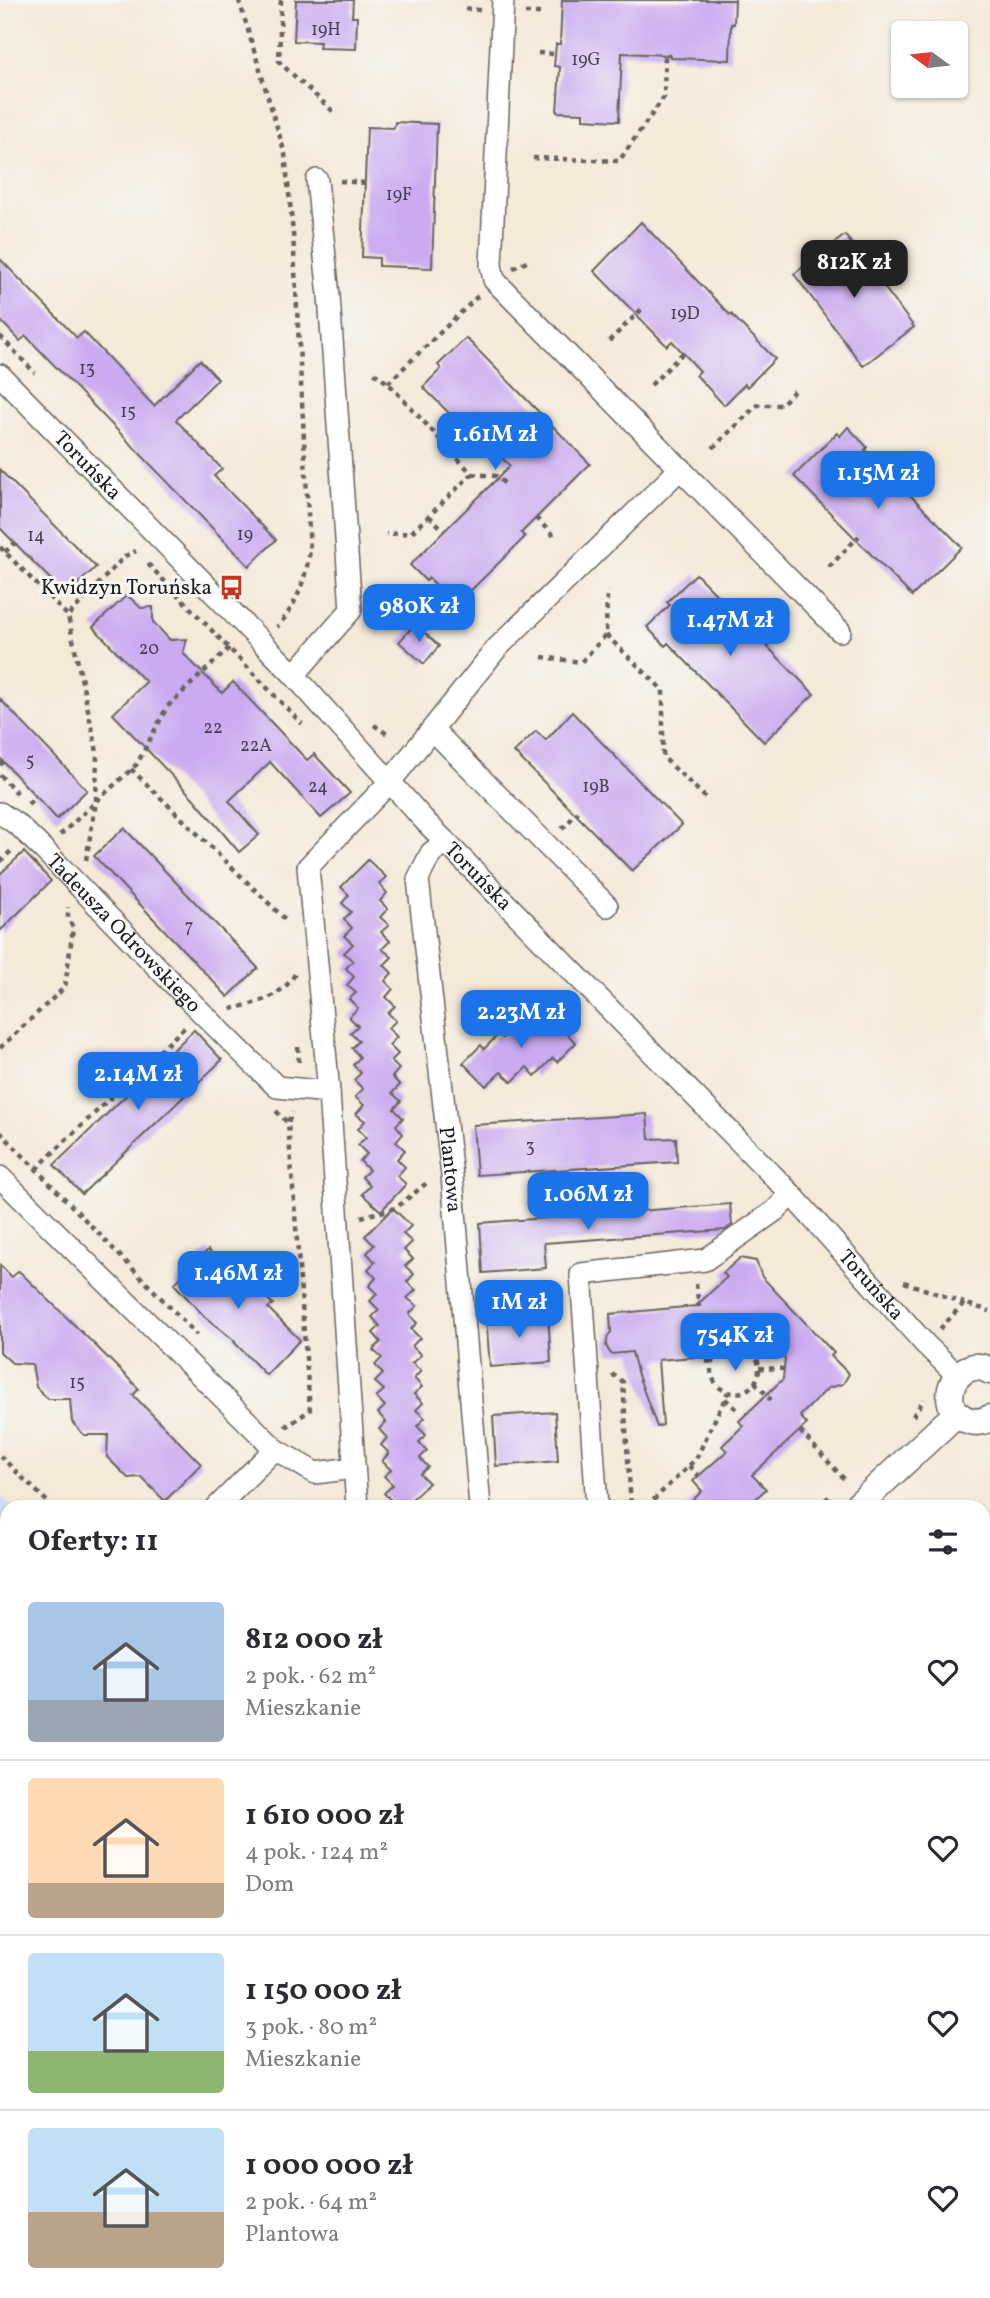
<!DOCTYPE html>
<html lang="pl">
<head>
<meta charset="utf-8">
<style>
  :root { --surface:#fff; --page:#f2f2f3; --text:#2b2b33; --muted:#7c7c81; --line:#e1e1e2; --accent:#1a73e8 }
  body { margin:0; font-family:Vollkorn,serif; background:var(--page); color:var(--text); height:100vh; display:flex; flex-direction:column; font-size:26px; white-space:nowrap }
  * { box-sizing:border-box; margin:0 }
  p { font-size:23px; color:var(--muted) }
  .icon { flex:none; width:38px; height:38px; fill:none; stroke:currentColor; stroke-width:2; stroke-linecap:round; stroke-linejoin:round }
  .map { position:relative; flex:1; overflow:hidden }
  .sheet { position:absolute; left:0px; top:1500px; width:990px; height:800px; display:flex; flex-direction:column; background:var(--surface); border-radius:21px 21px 0 0; box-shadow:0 2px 5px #0004 }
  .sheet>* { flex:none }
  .needle { width:46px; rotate:285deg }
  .controls { position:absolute; left:891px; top:21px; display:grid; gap:14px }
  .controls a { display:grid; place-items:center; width:77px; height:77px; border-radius:7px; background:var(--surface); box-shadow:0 2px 5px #0004; font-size:35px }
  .price { position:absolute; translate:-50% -60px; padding:0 16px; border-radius:14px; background:var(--accent); color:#fff; font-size:23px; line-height:46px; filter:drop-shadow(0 2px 4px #0008) }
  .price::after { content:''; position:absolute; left:50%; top:42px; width:21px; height:16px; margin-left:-10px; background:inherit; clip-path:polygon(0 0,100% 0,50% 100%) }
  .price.selected { background:#222; color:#fff }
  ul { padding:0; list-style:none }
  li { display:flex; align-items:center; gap:21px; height:175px; padding:0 28px }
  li+li { border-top:2px solid var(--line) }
  li span { display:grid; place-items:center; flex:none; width:196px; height:140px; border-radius:7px; color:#555 }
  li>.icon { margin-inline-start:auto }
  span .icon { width:84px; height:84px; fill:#fffc; stroke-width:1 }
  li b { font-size:30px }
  h2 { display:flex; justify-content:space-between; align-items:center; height:84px; padding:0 28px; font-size:30px }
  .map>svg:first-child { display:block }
  .built { fill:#d3d9f9 }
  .green { fill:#afc063; stroke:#666e40; stroke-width:2 }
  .building { fill:#caaaf1 }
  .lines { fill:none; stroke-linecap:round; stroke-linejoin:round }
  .service-casing { stroke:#68645e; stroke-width:13 }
  .minor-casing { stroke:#68645e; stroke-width:24 }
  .tertiary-casing { stroke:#68645e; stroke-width:29 }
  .path { stroke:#68645e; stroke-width:4.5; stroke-dasharray:5 5; stroke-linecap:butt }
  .service { stroke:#fff; stroke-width:10 }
  .minor { stroke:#fff; stroke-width:21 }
  .tertiary { stroke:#fff; stroke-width:26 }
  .labels { text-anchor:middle; stroke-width:6; stroke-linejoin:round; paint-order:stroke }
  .number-label { font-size:18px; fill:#484051 }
  .street-label { font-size:21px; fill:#1c1c1c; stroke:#f6f6f2 }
  .poi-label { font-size:21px; fill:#1c1c1c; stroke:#f6f6f2; text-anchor:end }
</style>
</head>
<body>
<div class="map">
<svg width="990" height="2298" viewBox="0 0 990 2298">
  <rect width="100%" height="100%" fill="#f6f6f2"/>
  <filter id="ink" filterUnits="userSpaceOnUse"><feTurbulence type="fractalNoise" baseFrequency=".0143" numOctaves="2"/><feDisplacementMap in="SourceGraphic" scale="14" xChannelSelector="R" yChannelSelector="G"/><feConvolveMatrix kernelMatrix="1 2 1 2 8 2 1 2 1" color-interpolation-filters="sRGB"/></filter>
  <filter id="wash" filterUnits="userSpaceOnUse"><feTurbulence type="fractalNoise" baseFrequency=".00686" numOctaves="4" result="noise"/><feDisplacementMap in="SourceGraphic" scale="28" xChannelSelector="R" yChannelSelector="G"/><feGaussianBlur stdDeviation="1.57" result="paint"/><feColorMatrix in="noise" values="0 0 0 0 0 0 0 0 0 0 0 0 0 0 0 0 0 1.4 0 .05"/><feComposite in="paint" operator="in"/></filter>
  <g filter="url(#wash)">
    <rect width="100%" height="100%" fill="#f5e9d8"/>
    <!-- built -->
    <path class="built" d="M0,1494L13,1507H7V1882L0,1875Z"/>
    <!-- green -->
    <path class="green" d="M990,1977V2054L984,2060V1984Z"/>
    <g id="blocks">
      <!-- building -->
      <g class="building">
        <path d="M296,0H353L352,17H357L356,49L319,48L320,42L294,41Z"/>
        <path d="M562,0H735L734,24H731L730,60L670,58V55L622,53L619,121L583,119V113L557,112L560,67L554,66L556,44H560Z"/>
        <path d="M395,122L437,124L432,268L379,266V258L362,257L367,127L394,128Z"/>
        <path d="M641,222L730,315L731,314L775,359L747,387L745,384L724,405L696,375L700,371L672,341L667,346L594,271Z"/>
        <path d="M845,235L914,327L863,366L794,274Z"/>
        <path d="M0,259L77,338L84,332L154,406L200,360L218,379L176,420L222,469L214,476L276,540L249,566L26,336L20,341L0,320Z"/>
        <path d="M466,338L590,464L521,533L525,537L456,605L429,578L426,581L410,565L510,466L458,414L454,418L423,387L441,369L438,365Z"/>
        <path d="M848,427L867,447L865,450L962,547L912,596L794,476L837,433L840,436Z"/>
        <path d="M0,470L96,567L66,595L0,528Z"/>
        <path d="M696,574L814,694L764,742L668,643L665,646L647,627L670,605L667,602Z"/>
        <path d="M127,595L141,608L153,607V622L170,640L187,639L183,653L222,693L233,682L307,760L314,754L350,793L321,818L270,762L229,801L259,835L239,852L194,799L113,714L146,682L93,627Z"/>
        <path d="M415,624L439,646L424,664L399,642Z"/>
        <path d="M0,699L87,790L57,819L0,758Z"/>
        <path d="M572,712L682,825L632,871L514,752L536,731L546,740Z"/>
        <path d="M124,828L258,968L228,997L94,856Z"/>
        <path d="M24,852L51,881L0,931V874Z"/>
        <path d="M368,860L386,877L379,884L387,893L380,901L388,909L380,917L389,925L381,932L390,941L382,949L392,957L384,965L392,973L385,981L393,989L386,997L395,1006L388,1013L396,1021L388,1028L397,1037L389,1045L398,1054L391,1061L399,1069L392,1077L400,1085L392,1093L401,1101L394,1109L403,1118L396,1125L403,1134L396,1142L405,1150L397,1159L405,1167L397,1176L406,1184L381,1211L362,1194L370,1186L362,1177L369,1170L360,1161L367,1154L358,1145L366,1137L358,1129L365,1121L356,1114L364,1105L355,1097L363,1089L354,1080L361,1073L353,1065L360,1057L352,1048L359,1041L350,1033L358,1026L349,1017L358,1008L349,999L356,993L347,985L354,977L346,968L353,961L344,953L353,944L344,936L352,928L344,919L351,912L342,903L349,895L341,887Z"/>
        <path d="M534,1007L551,1025L555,1022L576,1043L557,1062L553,1058L535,1076L527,1067L512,1082L501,1072L486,1086L463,1063L481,1045L484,1049L499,1034L503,1038Z"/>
        <path d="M194,1030L222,1060L82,1194L54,1165Z"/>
        <path d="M647,1114L649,1139L676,1138L677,1162L477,1175L473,1125Z"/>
        <path d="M730,1204L732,1225L725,1230L544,1243L546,1268L483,1273L480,1223Z"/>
        <path d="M393,1208L411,1226L403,1234L412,1242L404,1250L413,1259L405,1266L414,1274L407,1282L416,1290L407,1298L417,1306L409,1314L417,1323L411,1329L420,1338L412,1346L421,1355L412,1363L421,1371L414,1378L422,1387L414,1394L423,1403L416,1410L425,1418L417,1426L426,1435L419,1442L427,1451L420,1458L428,1467L420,1474L429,1483L404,1507H397L384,1493L393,1485L384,1476L391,1470L382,1461L389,1453L381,1445L387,1438L379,1429L386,1422L378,1413L385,1406L376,1397L384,1390L375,1382L383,1374L375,1365L382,1358L373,1350L381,1342L373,1333L380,1326L372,1317L379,1310L370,1301L377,1294L369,1286L376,1278L368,1269L375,1262L367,1253L374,1245L365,1236Z"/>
        <path d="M208,1250L240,1281L244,1277L273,1304L268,1308L300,1340L266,1375L234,1342L235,1341L205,1317L174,1284Z"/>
        <path d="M740,1258L756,1261L762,1277L834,1353L831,1356L849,1374L843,1384L828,1388L800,1416L807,1424L752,1475L766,1489L747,1507H686L702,1491L693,1481L727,1451L722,1446L743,1426L739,1421L783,1379L785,1359L754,1326L723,1328V1334L695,1337L694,1357L658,1360L663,1425L657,1427L638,1375L632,1352L611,1354L606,1346L608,1336L611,1332L610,1314L696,1306L727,1277L723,1273Z"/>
        <path d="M0,1265L12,1277L19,1271L96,1346L139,1389L133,1395L201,1464L165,1501L141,1477L128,1478L107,1457L108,1435H84L72,1422L70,1399H48L36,1387L32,1364L12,1363L0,1352Z"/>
        <path d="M548,1313L551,1362L490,1367L486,1317Z"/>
        <path d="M555,1412L558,1461L496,1466L493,1416Z"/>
      </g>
    </g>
  </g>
  <g filter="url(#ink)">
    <use href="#blocks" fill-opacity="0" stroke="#68645e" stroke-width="2"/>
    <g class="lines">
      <defs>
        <g id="service">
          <path d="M984,1965L990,1958"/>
          <path d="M576,2292L578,2298"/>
        </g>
        <g id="minor">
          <path d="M503,0L491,265L494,280L840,631"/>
          <path id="s1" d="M0,375L294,675L425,821L791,1194L925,1344L957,1375"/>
          <path d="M294,675L351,610L329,296L317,180"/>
          <path d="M433,730L607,906"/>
          <path id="s2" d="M0,813L18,825L44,850L190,1001L277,1087L329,1092"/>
          <path id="s3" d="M446,842L431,853L418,879L452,1176L480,1507"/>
          <path d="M0,1177L275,1449L315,1473L354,1468"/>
          <path d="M217,1507L275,1449"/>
          <path d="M357,1507L329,1092L308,867L389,783L497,648L681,468"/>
          <path d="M597,1507L581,1274L705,1260L776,1210L791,1194"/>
          <path d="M0,2123L7,2130"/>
          <path d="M313,2292L319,2298"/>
        </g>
        <g id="tertiary">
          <path d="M990,1371C961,1353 933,1400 963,1418C972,1423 981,1423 990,1418"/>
          <path d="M856,1507L956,1414"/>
          <path d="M18,2298L23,2292"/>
        </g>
      </defs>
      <!-- service casing -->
      <use href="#service" class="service-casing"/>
      <!-- minor casing -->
      <use href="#minor" class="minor-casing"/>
      <!-- tertiary casing -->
      <use href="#tertiary" class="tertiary-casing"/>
      <!-- path -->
      <g class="path">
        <path d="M239,0L285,154L293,233L310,551C305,580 297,605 277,627"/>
        <path d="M281,0L279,62L336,114"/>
        <path d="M465,9L481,10"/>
        <path d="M525,13H540"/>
        <path d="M538,53L555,54"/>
        <path d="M533,158L619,161L664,97L665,55"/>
        <path d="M340,181L365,183"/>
        <path d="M513,268L529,261"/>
        <path d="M0,336L35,373"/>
        <path d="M609,341L642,309"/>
        <path d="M374,373L388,383L472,474L411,533L386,534"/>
        <path d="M388,383L479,295"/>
        <path d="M651,385L683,353"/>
        <path d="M713,448L757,405H781L796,389"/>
        <path d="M450,449L474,425"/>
        <path d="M472,474L496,476L505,484"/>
        <path d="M429,516L445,531"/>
        <path d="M536,518L556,538"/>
        <path d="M0,547L68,616"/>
        <path d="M5,552L15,543"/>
        <path d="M148,564L302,724"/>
        <path d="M829,567L859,536"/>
        <path d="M43,590L52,581"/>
        <path d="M606,635L663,690V757L705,797"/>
        <path d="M755,639L776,617"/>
        <path d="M542,657L581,662L606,635L607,591"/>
        <path d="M374,725L390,736"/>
        <path d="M0,765L3,762"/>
        <path d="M131,769L288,922"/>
        <path d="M0,775L19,795"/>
        <path d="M28,804L36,796"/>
        <path d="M562,829L578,812"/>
        <path d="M60,835L137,764L167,707L229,648"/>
        <path d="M86,860L96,802L97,752L68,616L125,556L136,551"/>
        <path d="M0,862L13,849"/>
        <path d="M231,1009C256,1003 281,998 295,974"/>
        <path d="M298,1047L299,1066"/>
        <path d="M0,1048L65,987L73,928L68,918V907"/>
        <path d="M276,1111L288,1123"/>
        <path d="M0,1132L197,1335"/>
        <path d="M36,1169L185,1027"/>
        <path d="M361,1217L396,1208L429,1181"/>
        <path d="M904,1282L964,1303"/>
        <path d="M696,1284L699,1307"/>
        <path d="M739,1321L742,1346"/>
        <path d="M940,1329L964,1303L990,1311"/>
        <path d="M701,1334L703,1361L712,1362"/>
        <circle cx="735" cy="1369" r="24"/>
        <path d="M759,1368L784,1369"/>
        <path d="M612,1374L623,1382L631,1507"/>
        <path d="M755,1382L771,1400"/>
        <path d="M725,1399L740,1412"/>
        <path d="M913,1416L924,1399"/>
        <path d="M285,1424L288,1426L310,1410L288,1123L292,1112"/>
        <path d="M800,1431L846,1481"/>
        <path d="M0,1456L53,1507"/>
        <path d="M689,1466L699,1476"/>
        <path d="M646,1507L696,1459L728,1392"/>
        <path d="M818,1507L832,1494"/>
        <path d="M0,2272L7,2266"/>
        <path d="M524,2292L526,2298"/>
      </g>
      <!-- service -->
      <use href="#service" class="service"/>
      <!-- minor -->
      <use href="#minor" class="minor"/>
      <!-- tertiary -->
      <use href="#tertiary" class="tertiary"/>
    </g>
  </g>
  <!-- icons -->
  <defs>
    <symbol id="bus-bare" viewBox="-9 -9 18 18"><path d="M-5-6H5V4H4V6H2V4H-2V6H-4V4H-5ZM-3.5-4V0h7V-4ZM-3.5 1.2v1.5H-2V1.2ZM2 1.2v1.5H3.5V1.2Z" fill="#c8321e" stroke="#f6f6f2" stroke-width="2.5" paint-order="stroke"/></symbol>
  </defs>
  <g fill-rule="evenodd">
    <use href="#bus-bare" x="214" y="570" width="35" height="35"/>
  </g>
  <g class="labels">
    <!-- number labels -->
    <g class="number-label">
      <text x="326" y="35">19H</text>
      <text x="586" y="65">19G</text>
      <text x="399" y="200">19F</text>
      <text x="685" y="319">19D</text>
      <text x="87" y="374">13</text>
      <text x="128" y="417">15</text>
      <text x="245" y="540">19</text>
      <text x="36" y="541">14</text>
      <text x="149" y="654">20</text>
      <text x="213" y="733">22</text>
      <text x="256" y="751">22A</text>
      <text x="30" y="766">5</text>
      <text x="318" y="792">24</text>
      <text x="596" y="792">19B</text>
      <text x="189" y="932">7</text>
      <text x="530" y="1152">3</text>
      <text x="77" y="1388">15</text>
    </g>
    <!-- street labels -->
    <g class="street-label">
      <text dy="7" stroke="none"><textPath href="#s1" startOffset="126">Toruńska</textPath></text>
      <text dy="7" stroke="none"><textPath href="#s1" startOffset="693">Toruńska</textPath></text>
      <text dy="7" stroke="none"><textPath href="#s2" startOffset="173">Tadeusza Odrowskiego</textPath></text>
      <text dy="7" stroke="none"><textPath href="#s3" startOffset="340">Plantowa</textPath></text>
      <text dy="7" stroke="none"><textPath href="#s1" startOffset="1260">Toruńska</textPath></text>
    </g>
    <!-- poi labels -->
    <g class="poi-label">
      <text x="212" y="594">Kwidzyn Toruńska</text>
    </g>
  </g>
</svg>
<div class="controls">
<a><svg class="needle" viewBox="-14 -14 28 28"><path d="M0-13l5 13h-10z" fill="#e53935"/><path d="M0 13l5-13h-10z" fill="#7c7c81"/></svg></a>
</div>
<b class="price selected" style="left:854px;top:300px">812K zł</b>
<b class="price" style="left:495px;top:472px">1.61M zł</b>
<b class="price" style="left:878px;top:511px">1.15M zł</b>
<b class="price" style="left:419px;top:644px">980K zł</b>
<b class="price" style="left:730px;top:658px">1.47M zł</b>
<b class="price" style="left:521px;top:1050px">2.23M zł</b>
<b class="price" style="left:138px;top:1112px">2.14M zł</b>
<b class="price" style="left:588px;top:1232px">1.06M zł</b>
<b class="price" style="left:238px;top:1311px">1.46M zł</b>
<b class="price" style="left:519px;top:1340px">1M zł</b>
<b class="price" style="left:735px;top:1373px">754K zł</b>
<section class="sheet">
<h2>Oferty: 11<svg class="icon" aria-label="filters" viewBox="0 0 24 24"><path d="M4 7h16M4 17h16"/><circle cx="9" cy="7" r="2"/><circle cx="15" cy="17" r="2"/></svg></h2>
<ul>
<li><span style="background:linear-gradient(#a9c7e8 70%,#9aa5b1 0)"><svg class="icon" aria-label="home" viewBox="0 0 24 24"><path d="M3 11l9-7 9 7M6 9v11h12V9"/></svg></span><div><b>812 000 zł</b><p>2 pok. · 62 m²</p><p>Mieszkanie</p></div><svg class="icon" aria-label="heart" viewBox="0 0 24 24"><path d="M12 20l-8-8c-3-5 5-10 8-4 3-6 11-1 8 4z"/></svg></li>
<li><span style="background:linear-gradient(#ffd9b3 75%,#b9a48a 0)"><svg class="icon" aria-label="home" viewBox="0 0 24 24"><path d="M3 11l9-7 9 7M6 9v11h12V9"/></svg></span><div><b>1 610 000 zł</b><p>4 pok. · 124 m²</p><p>Dom</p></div><svg class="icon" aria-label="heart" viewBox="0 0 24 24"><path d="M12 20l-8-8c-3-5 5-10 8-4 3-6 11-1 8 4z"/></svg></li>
<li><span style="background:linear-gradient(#bfe0f5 70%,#8fb573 0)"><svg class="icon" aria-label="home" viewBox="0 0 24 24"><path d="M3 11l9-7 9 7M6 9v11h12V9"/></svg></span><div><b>1 150 000 zł</b><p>3 pok. · 80 m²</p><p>Mieszkanie</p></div><svg class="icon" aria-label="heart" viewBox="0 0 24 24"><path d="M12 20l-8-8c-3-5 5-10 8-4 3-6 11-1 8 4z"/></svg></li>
<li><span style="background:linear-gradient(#bfe0f5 60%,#b9a48a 0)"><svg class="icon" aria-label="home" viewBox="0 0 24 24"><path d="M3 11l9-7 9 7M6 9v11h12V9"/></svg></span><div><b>1 000 000 zł</b><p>2 pok. · 64 m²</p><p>Plantowa</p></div><svg class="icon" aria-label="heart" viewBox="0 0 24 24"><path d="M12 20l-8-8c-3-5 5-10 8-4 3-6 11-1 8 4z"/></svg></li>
</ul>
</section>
</div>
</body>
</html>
